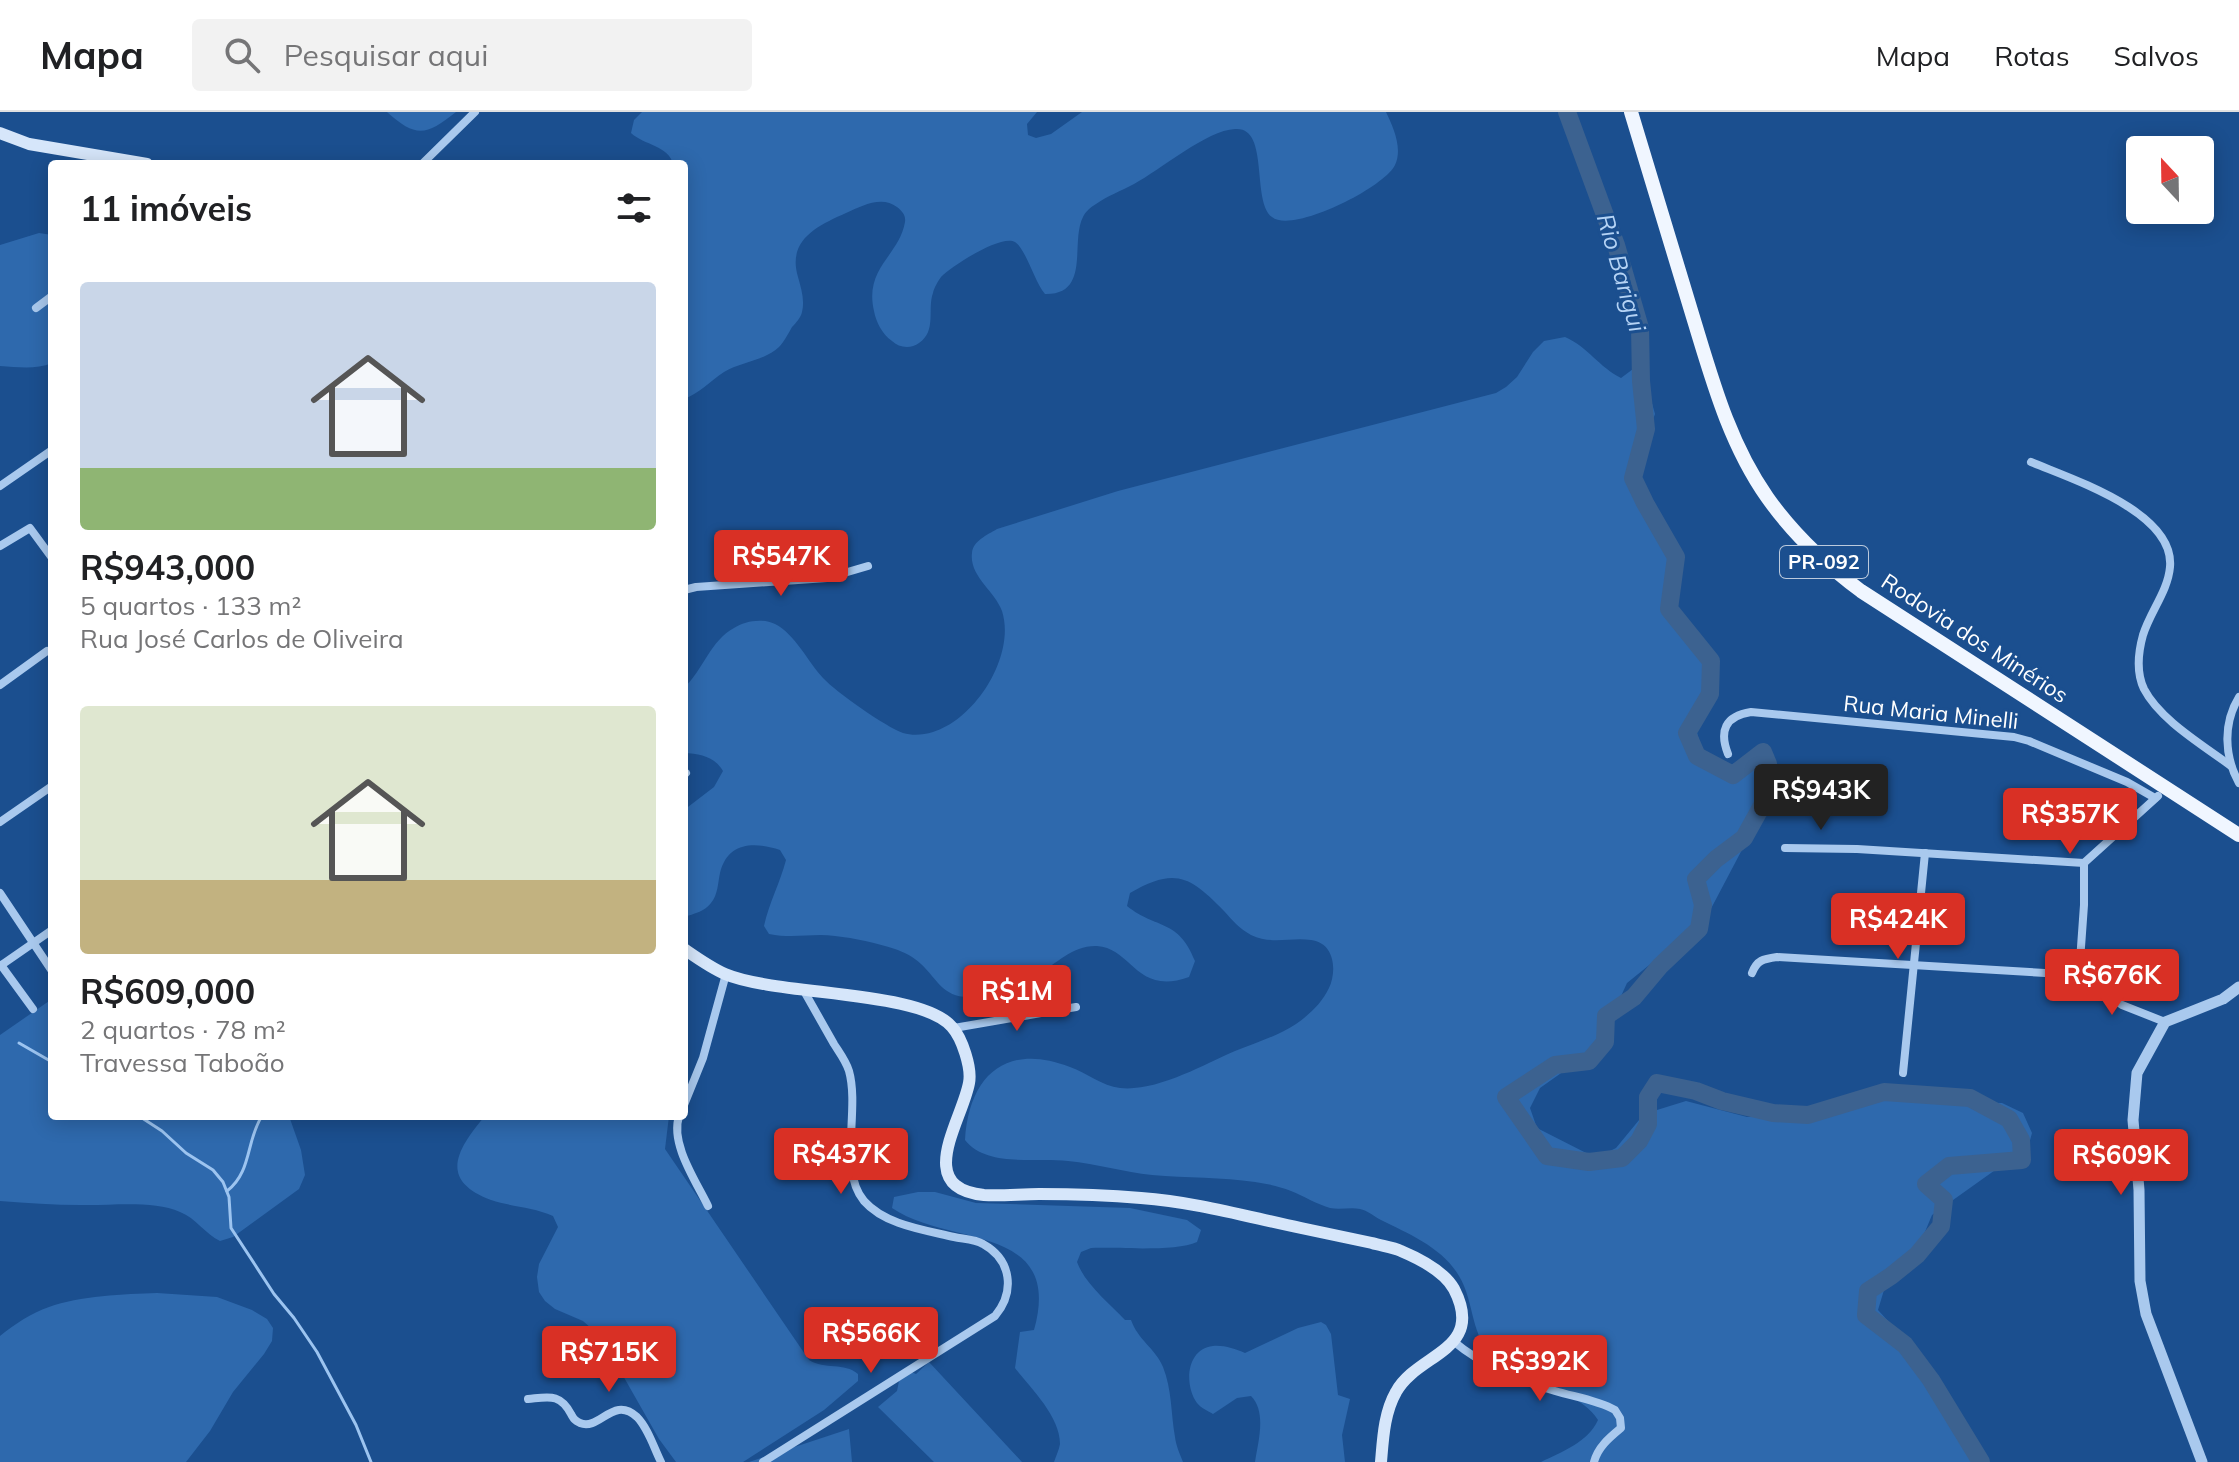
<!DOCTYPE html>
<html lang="pt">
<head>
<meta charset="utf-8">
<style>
  :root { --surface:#fff; --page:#f2f2f2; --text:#202124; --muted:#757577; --line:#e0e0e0; --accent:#d93025 }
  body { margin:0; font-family:Mulish,sans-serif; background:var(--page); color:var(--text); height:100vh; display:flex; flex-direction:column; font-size:30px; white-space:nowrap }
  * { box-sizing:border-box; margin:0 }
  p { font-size:26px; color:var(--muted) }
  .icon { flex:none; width:44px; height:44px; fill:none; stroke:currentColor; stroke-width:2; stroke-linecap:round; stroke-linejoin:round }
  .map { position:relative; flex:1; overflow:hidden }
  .sheet { position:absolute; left:48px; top:48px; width:640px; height:960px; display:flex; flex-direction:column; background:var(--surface); border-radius:8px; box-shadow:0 4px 20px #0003 }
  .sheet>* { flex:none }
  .needle { width:52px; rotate:338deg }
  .tools { position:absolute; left:2126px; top:24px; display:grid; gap:16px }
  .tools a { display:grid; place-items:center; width:88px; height:88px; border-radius:8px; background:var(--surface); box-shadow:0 4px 20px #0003; font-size:40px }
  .price { position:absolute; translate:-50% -68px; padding:0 18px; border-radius:8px; background:var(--accent); color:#fff; font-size:26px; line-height:52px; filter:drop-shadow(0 2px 4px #0008) }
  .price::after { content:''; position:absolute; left:50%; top:48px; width:24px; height:18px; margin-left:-12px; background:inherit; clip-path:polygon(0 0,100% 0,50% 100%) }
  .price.current { background:#222; color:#fff }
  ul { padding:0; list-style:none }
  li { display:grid; align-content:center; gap:16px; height:424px; padding:0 32px }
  li span { display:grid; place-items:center; height:248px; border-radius:8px; color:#555 }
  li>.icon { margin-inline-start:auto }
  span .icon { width:144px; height:144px; fill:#fffc; stroke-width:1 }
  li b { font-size:34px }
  h2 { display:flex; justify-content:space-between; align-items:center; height:96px; padding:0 32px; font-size:34px }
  header { display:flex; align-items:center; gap:48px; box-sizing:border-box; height:112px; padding:0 40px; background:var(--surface); border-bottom:2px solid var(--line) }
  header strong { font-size:38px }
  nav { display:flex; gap:44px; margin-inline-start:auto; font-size:28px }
  .search { width:560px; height:72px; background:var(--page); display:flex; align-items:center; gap:20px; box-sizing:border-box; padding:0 28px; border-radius:8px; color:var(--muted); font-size:30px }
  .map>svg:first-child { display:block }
  .green { fill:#2e69ad }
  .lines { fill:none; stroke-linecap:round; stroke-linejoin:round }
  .stream { stroke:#9cc4f0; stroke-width:3 }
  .river { stroke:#3c6290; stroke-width:18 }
  .minor { stroke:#a9c9ee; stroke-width:8 }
  .tertiary { stroke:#a9c9ee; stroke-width:11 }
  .secondary { stroke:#d6e6fa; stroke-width:12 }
  .primary { stroke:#f0f6ff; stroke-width:14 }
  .labels { text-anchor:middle; stroke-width:6; stroke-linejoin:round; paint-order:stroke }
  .shield { fill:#1b4f8f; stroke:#bbcadd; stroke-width:2 }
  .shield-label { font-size:20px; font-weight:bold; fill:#fff }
  .street-label { font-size:22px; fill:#fff; stroke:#1b4f8f }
  .water-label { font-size:24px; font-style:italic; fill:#b5d3f5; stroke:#1b4f8f }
</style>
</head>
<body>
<header>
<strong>Mapa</strong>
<div class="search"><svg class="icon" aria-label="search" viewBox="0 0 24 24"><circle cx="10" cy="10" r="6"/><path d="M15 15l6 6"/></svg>Pesquisar aqui</div>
<nav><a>Mapa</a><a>Rotas</a><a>Salvos</a></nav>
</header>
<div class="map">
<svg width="2239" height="1350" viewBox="0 0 2239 1350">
  <rect width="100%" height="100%" fill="#1b4f8f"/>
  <!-- green -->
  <g class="green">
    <path d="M387,0H456C426,24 416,26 387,0Z"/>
    <path d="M642,0H1037L1027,12L1028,23L1036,26L1051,22L1082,0H1386C1393,15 1403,36 1395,53C1385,75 1293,122 1272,105C1251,89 1270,14 1235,17C1207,18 1160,58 1134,72C1121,79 1107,84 1096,92C1091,95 1085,100 1083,105C1070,130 1091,183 1045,182C1034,169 1026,137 1015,130C1001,122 952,154 941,165C938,169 934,176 933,181C927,197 937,219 919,231C911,237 899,236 892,229C882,222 876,210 874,199C864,156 899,144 905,110C906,103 902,99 897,95C882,83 861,94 846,101C817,114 787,128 798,165C801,176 805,188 802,200C801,205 796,211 792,215C788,222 784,230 779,235C764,249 741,250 724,260C710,269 700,281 684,287V52H673C669,34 644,33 631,21L634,8Z"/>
    <path d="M39,121L52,123V251C35,258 18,255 0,254V133Z"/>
    <path d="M1565,225C1588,235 1599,255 1621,266L1633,257L1638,242L1655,302L1639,345L1642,369L1670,422L1676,502L1710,548L1717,571L1694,610L1703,642L1717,656L1748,648L1759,649L1765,670L1764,696L1705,808L1627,871L1598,935L1540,976L1530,996L1537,1016L1596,1046L1616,1036L1644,1002L1686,989L1747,1005L1815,1004L1920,979L1965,990L2002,991L2023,1001L2032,1021L2026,1043L1998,1056L1932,1103L1910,1156L1884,1178L1878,1198L1931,1256L1988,1350H1541C1562,1340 1588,1330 1598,1308C1578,1277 1524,1270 1495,1246C1470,1226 1475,1190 1459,1164C1443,1136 1409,1122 1381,1108C1375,1105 1367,1098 1360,1097C1351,1095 1340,1098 1330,1096C1316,1092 1304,1084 1291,1079C1279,1074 1268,1072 1255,1070C1222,1065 1187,1066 1152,1063C1124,1060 1097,1052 1068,1049C1036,1045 987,1056 965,1028C969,963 1007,930 1070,955C1087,961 1102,974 1120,976C1156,980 1203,953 1235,939C1255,931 1278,924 1296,912C1309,903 1322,891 1329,876C1337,859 1335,831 1311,828C1290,825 1272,833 1251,823C1240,817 1232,808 1224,799C1190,764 1175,755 1130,781L1127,794C1157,818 1178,806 1195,849L1189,865C1136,884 1132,836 1097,834C1073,833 1056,852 1037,863C1019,875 991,885 968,885C943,885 937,867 921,852C914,845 904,840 895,837C876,831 855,826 835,824C812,821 794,827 769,822L764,814C769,791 780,771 786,748L780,738C755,730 728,729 720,761C718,770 718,783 711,791C705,799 694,802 684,805V698L714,675L723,659C714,644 700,642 684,641V576C703,558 711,528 734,516C745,509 762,506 775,512C795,522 808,550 823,566C836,580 886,615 903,621C913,624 923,623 933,620C976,607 1016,543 1002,499C995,479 969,464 972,441C973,429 987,423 997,417L1118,379L1496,281L1506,275L1517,265L1533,240L1544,229Z"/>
    <path d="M52,887V1004H289L301,1038L305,1063L299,1077L233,1125L220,1129C205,1122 196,1106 180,1100C153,1088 110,1094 81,1093C54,1093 27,1091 0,1089V923Z"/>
    <path d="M485,1004H669L665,1037L809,1248C825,1258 844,1250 858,1262V1269L824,1298L743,1350H676L659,1327L601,1225L583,1209L555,1197L545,1189L539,1180L537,1165L539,1152L558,1115L553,1104C533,1095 512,1095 491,1088C437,1068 458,1036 485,1004Z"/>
    <path d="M918,1080H935L976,1091L1130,1096L1187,1108L1201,1118L1197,1130C1176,1140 1118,1135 1091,1136L1081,1140L1077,1150C1085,1172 1109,1191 1125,1208H1131C1138,1228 1155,1236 1163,1255C1172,1277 1171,1303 1175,1325C1176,1334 1180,1342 1183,1350H1054C1056,1344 1059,1338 1060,1332C1060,1304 1031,1277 1015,1256L1020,1220L1034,1218C1064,1111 949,1135 892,1096L894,1085Z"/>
    <path d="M157,1181L217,1185L252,1198L267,1207L273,1216L272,1229L264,1242L233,1280L210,1319L186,1350H0V1224C15,1212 31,1201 49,1195C79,1184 125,1182 157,1181Z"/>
    <path d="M1321,1210L1326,1213L1331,1222L1338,1283L1350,1287L1342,1323L1345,1350H1255C1258,1330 1267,1300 1251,1284L1237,1286L1213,1302C1208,1299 1201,1296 1197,1291C1184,1273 1186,1237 1213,1234C1224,1233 1235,1237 1245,1241L1298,1216Z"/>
    <path d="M929,1250L1022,1350H934L878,1295L897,1279L900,1264L911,1260L916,1262Z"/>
    <path d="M849,1317L852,1350H749Z"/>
  </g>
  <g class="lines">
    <!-- stream -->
    <g class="stream">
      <path d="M19,931L52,950"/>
      <path d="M139,1004L162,1019L186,1041L213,1058L223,1070L229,1085L231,1116L274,1182L294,1206L317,1240L356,1313L371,1350"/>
      <path d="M227,1079C252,1060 246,1028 262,1004"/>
    </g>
    <!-- river -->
    <path class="river" d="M1567,0L1616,133L1640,216L1641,269L1646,317L1633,366L1645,391L1676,445L1669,497L1711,549L1710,582L1687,621L1697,644L1733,663L1763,640L1768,652L1770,679L1744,726L1716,747L1696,767L1703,793L1699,817L1660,854L1634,885L1606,904L1605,930L1589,949L1555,953L1506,985L1547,1044L1589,1050L1622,1046L1639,1029L1648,1012V985L1657,971L1696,979L1722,989L1773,1001L1808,1003L1884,980L1970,986L2009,1007L2021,1028L2022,1048L1949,1054L1926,1072L1944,1088L1941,1114L1917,1143L1891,1164L1868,1179L1866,1203L1905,1233L1931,1268L1981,1350"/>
    <!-- minor -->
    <g class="minor">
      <path d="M422,52L475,0"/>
      <path d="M36,196L52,184"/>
      <path d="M2031,350C2071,367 2175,400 2170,455C2168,479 2150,500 2143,523C2138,541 2136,560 2144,577C2160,608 2203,633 2231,654"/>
      <path d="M0,374L52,338"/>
      <path d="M0,434L30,416L52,446"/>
      <path d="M684,478L696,475L827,466L868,454"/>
      <path d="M0,573L47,539"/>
      <path d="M2239,585C2223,611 2224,644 2239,671"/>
      <path d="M1728,642C1719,619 1725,604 1751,600L2014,625L2029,629L2127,670L2155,686"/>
      <path d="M684,663L686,661"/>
      <path d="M0,710L52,674"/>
      <path d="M1785,736L1857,737L2084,751"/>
      <path d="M0,781L52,859"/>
      <path d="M1,853L33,897"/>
      <path d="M0,854L52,818"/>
      <path d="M1752,861C1757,848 1763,847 1777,845L2079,863L2122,893L2165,910"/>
      <path d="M2079,863L2084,793V751L2158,684"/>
      <path d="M954,916L1076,895"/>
      <path d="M1903,961L1925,741"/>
      <path d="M684,993L703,946L726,862"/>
      <path d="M679,1004C670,1032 696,1069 708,1094"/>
      <path d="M1453,1229C1483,1254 1518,1268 1555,1279C1575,1285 1597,1288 1615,1298L1620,1306L1621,1316C1609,1326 1598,1335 1594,1350"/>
      <path d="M528,1287C549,1285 560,1281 571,1302C574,1307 574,1308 580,1311C600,1319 613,1283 637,1305C648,1316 654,1336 661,1350"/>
      <path d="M763,1350L995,1204C1015,1180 1012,1148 983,1132C975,1127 963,1127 954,1125C925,1118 885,1113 864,1089C838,1058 860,998 849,959C846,949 839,940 834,932C824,914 814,897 804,879"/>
    </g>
    <!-- tertiary -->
    <path class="tertiary" d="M2202,1350L2146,1202L2140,1169L2139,1078L2133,1008L2137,961L2165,910L2223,887L2239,875"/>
    <!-- secondary -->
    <g class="secondary">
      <path d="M0,21L29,32L147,52"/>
      <path d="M684,837C697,846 711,856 725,862C777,884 921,878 952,915C962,926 972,956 969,971C962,1009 913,1076 984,1083C1002,1084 1021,1082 1039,1082C1073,1082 1107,1083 1141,1086C1196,1090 1248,1105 1301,1116C1325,1121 1349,1126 1372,1131C1382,1134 1393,1135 1401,1139C1420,1147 1444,1159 1454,1177C1486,1239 1417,1241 1396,1280C1384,1301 1383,1327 1381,1350"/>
    </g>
    <!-- primary -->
    <path class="primary" d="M1631,0C1652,68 1672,137 1693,205C1712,267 1729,331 1767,385C1793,422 1825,452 1861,479L2239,723"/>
  </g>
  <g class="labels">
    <!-- shield labels -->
    <rect class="shield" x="1780" y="434" width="88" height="32" rx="6"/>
    <g class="shield-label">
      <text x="1824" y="457">PR-092</text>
    </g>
    <!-- street labels -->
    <g class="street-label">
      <text transform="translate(1975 526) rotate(33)" y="8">Rodovia dos Minérios</text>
      <text transform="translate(1931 600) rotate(6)" y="8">Rua Maria Minelli</text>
    </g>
    <!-- water labels -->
    <g class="water-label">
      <text transform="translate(1621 161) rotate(74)" y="8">Rio Barigui</text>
    </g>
  </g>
</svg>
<div class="tools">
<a><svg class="needle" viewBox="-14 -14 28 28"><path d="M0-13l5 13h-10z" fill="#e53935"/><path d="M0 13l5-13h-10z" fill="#757577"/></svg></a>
</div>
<b class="price" style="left:781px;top:486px">R$547K</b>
<b class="price current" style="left:1821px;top:720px">R$943K</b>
<b class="price" style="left:2070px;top:744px">R$357K</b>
<b class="price" style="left:1898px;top:849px">R$424K</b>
<b class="price" style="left:2112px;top:905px">R$676K</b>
<b class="price" style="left:1017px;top:921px">R$1M</b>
<b class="price" style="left:841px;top:1084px">R$437K</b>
<b class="price" style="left:2121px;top:1085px">R$609K</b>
<b class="price" style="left:871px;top:1263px">R$566K</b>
<b class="price" style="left:609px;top:1282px">R$715K</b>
<b class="price" style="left:1540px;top:1291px">R$392K</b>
<section class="sheet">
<h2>11 imóveis<svg class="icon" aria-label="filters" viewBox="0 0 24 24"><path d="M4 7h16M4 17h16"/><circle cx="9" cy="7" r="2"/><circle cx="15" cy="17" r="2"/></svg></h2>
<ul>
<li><span style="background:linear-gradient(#c9d6e8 75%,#8fb573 0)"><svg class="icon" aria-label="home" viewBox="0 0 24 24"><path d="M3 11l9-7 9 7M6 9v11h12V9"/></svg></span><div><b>R$943,000</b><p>5 quartos · 133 m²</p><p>Rua José Carlos de Oliveira</p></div></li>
<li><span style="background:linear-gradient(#dfe7d0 70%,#c2b280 0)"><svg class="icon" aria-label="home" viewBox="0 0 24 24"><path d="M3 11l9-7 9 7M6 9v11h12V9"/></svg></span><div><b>R$609,000</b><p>2 quartos · 78 m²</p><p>Travessa Taboão</p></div></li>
</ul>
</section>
</div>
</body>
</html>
